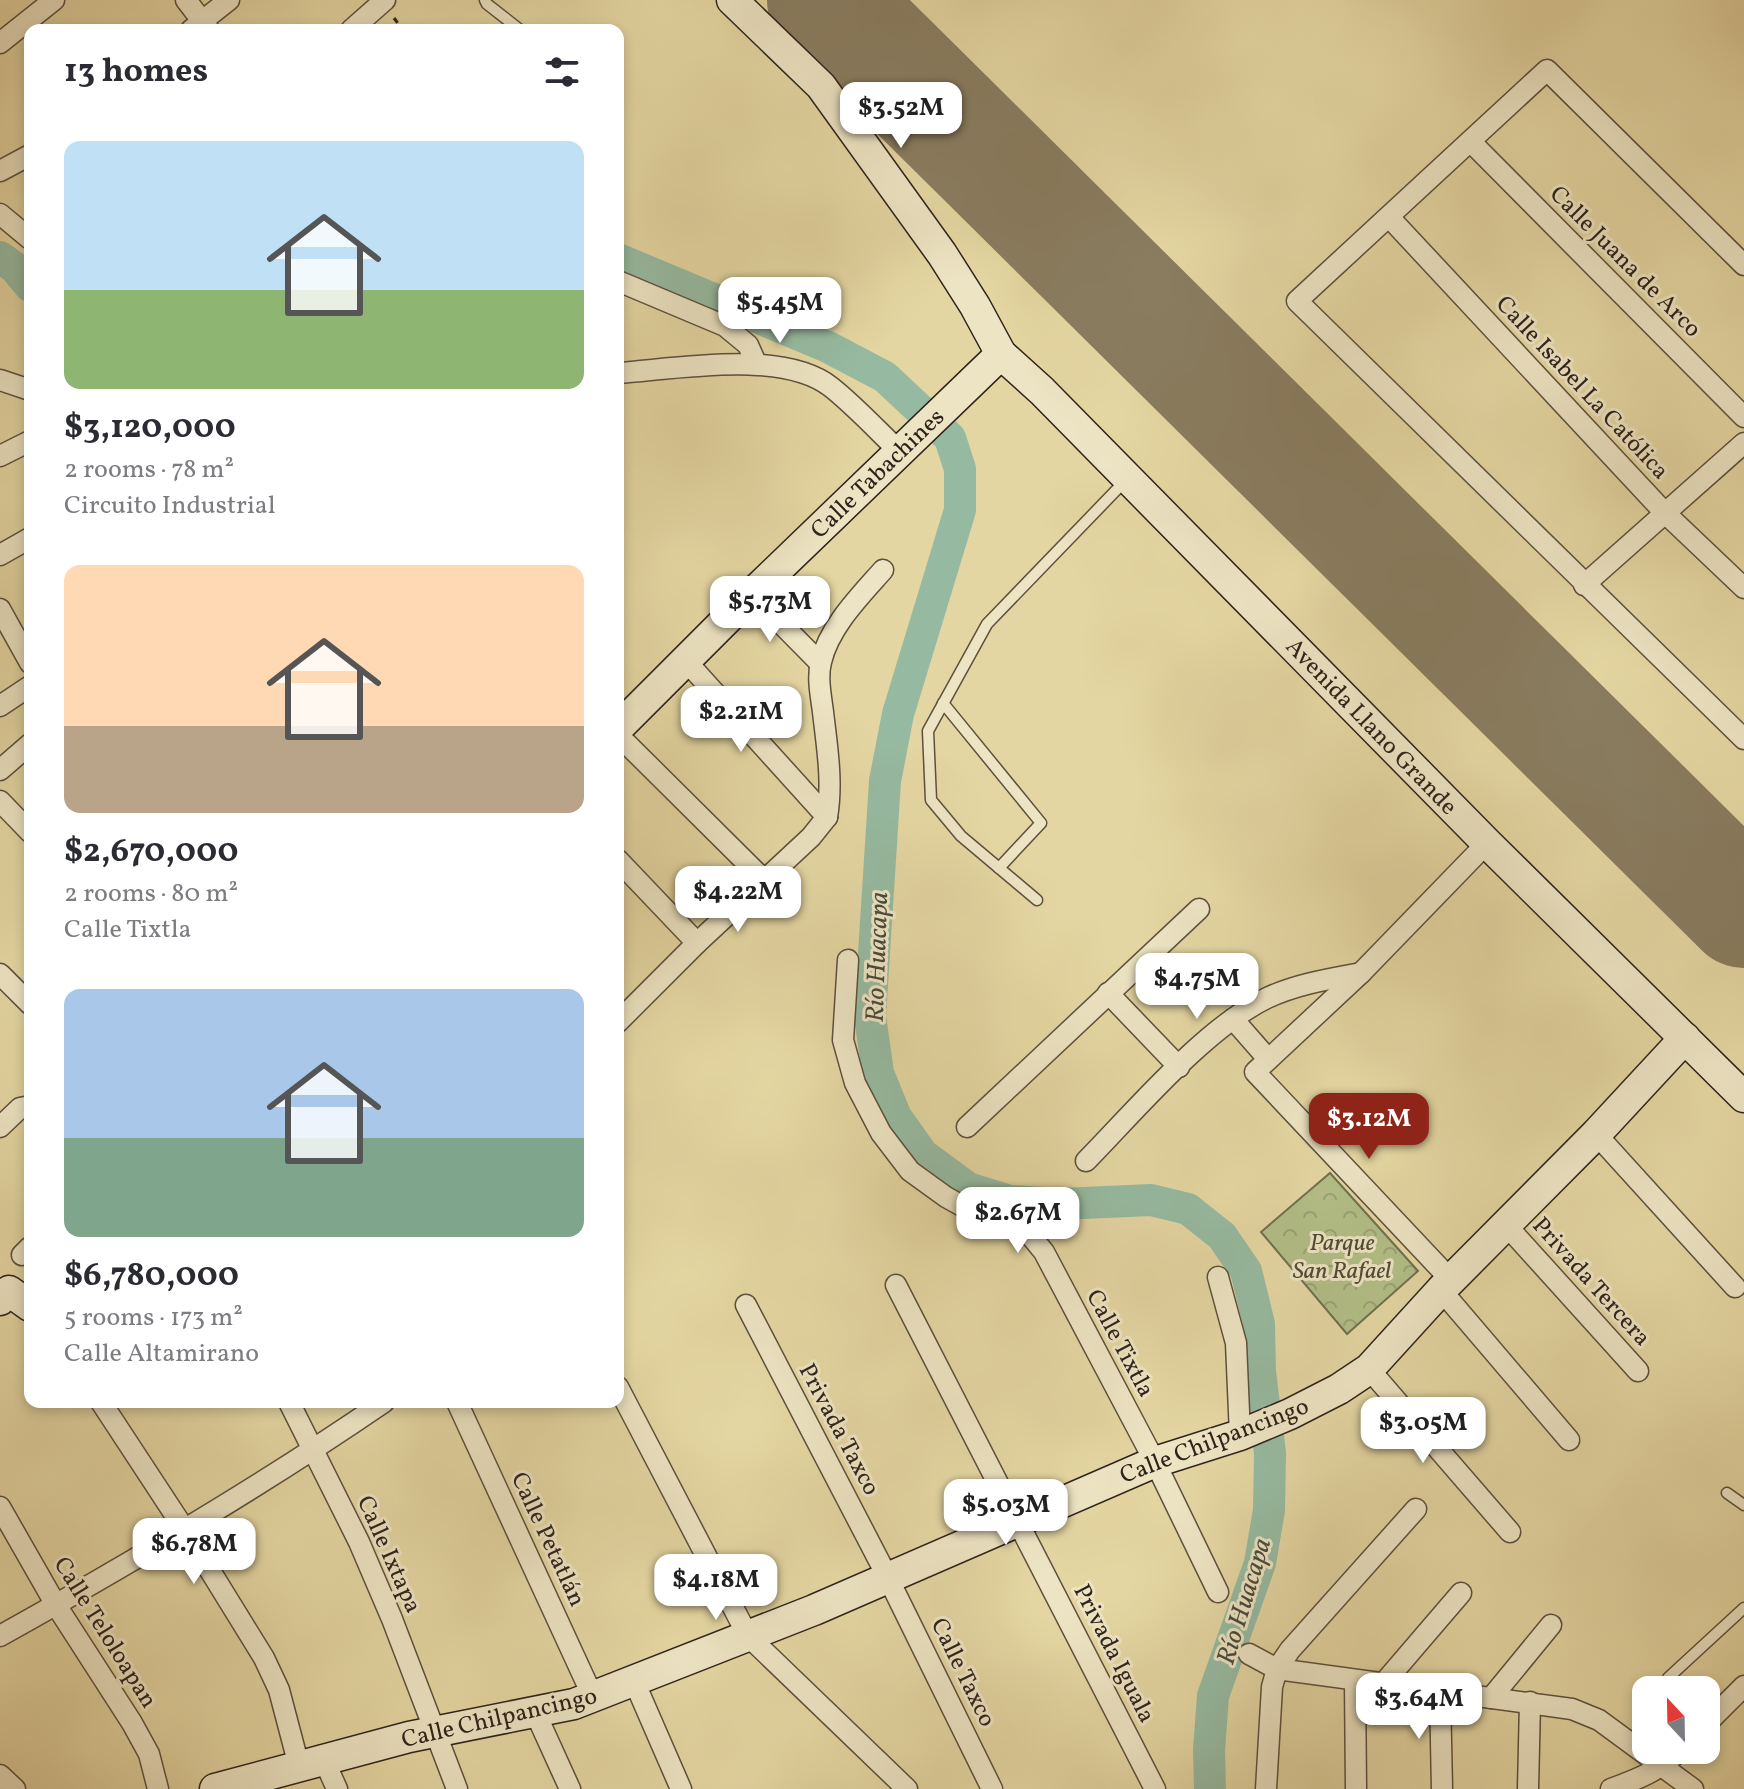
<!DOCTYPE html>
<html lang="en">
<head>
<meta charset="utf-8">
<style>
  :root { --surface:#fff; --page:#f2f2f3; --text:#2b2b33; --muted:#7c7c81; --accent:#8f2418 }
  body { margin:0; font-family:Vollkorn,serif; background:var(--page); color:var(--text); height:100vh; display:flex; flex-direction:column; font-size:30px; white-space:nowrap }
  * { box-sizing:border-box; margin:0 }
  p { font-size:26px; color:var(--muted) }
  .icon { flex:none; width:44px; height:44px; fill:none; stroke:currentColor; stroke-width:2; stroke-linecap:round; stroke-linejoin:round }
  .map { position:relative; flex:1; overflow:hidden }
  .sheet { position:absolute; left:24px; top:24px; width:600px; height:1384px; display:flex; flex-direction:column; background:var(--surface); border-radius:16px; box-shadow:0 4px 12px #0003 }
  .sheet>* { flex:none }
  .needle { width:52px; rotate:338deg }
  .buttons { position:absolute; left:1632px; top:1676px; display:grid; gap:16px }
  .buttons a { display:grid; place-items:center; width:88px; height:88px; border-radius:16px; background:var(--surface); box-shadow:0 4px 12px #0003; font-size:40px }
  .price { position:absolute; translate:-50% -68px; padding:0 18px; border-radius:16px; background:#fff; color:#222; font-size:26px; line-height:52px; filter:drop-shadow(0 2px 4px #0008) }
  .price::after { content:''; position:absolute; left:50%; top:48px; width:24px; height:18px; margin-left:-12px; background:inherit; clip-path:polygon(0 0,100% 0,50% 100%) }
  .price.selected { background:var(--accent); color:#fff }
  ul { padding:0; list-style:none }
  li { display:grid; align-content:center; gap:16px; height:424px; padding:0 40px }
  li span { display:grid; place-items:center; height:248px; border-radius:16px; color:#555 }
  li>.icon { margin-inline-start:auto }
  span .icon { width:144px; height:144px; fill:#fffc; stroke-width:1 }
  li b { font-size:34px }
  h2 { display:flex; justify-content:space-between; align-items:center; height:96px; padding:0 40px; font-size:34px }
  .map>svg:first-child { display:block }
  .forest { fill:url(#forest-crowns); stroke:#707051; stroke-width:2 }
  .lines { fill:none; stroke-linecap:round; stroke-linejoin:round }
  .river { stroke:#96baa1; stroke-width:32 }
  .runway { stroke:#897c5f; stroke-width:118 }
  .lane-casing { stroke:#5c503e; stroke-width:13 }
  .street-casing { stroke:#5c503e; stroke-width:23 }
  .secondary-casing { stroke:#2e231c; stroke-width:33 }
  .path { stroke:#2e231c; stroke-width:3; stroke-dasharray:6 4; stroke-linecap:butt }
  .lane { stroke:#ede4c3; stroke-width:10 }
  .street { stroke:#ede4c3; stroke-width:20 }
  .secondary { stroke:#ede4c3; stroke-width:30 }
  .labels { text-anchor:middle; stroke-width:6; stroke-linejoin:round; paint-order:stroke }
  .street-label { font-size:24px; fill:#2e231c; stroke:#ede4c3 }
  .park-label { font-size:24px; font-style:italic; fill:#4f4a36; stroke:#ede4c3 }
  .water-label { font-size:26px; font-style:italic; fill:#48493d; stroke:#ede4c3 }
</style>
</head>
<body>
<div class="map">
<svg width="1744" height="1789" viewBox="0 0 1744 1789">
  <defs>
    <pattern id="forest-crowns" width="20" height="18" patternUnits="userSpaceOnUse" patternTransform="scale(2)"><rect width="20" height="18" fill="#b2be86"/><path d="M2 6a3 3 0 1 1 6 0M12 15a3 3 0 1 1 6 0" fill="none" stroke="#99a373"/></pattern>
  </defs>
  <rect width="100%" height="100%" fill="#e4d6a2"/>
  <filter id="stains"><feTurbulence type="fractalNoise" baseFrequency=".0025" numOctaves="4"/><feColorMatrix values="0 0 0 0 .2 0 0 0 0 .09 0 0 0 0 .02 0 0 0 .5 -.17"/></filter>
  <radialGradient id="worn" r=".72"><stop offset=".6" stop-color="#630" stop-opacity="0"/><stop offset="1" stop-color="#630" stop-opacity=".3"/></radialGradient>
  <!-- forest -->
  <path class="forest" d="M1330,1173L1418,1271L1347,1334L1261,1232Z"/>
  <g class="lines">
    <!-- river -->
    <g class="river">
      <path d="M0,257L15,268L30,286"/>
      <path d="M618,259L828,347L885,377L950,438L960,469V510L898,714L885,781L870,1016L878,1073L896,1117L923,1155L968,1188L1010,1201L1061,1204L1151,1200L1188,1209L1222,1236L1246,1271L1259,1324L1260,1372L1270,1453L1269,1510L1260,1563L1213,1696L1209,1750L1210,1789"/>
    </g>
    <!-- runway -->
    <path class="runway" d="M826,0L1744,909"/>
    <defs>
      <g id="lane">
        <path d="M485,0L487,4L519,29"/>
        <path d="M943,703L1041,823L999,868"/>
        <path d="M1037,900L961,836L931,800L928,731L987,624L1126,480"/>
        <path d="M1727,1493L1744,1505"/>
        <path d="M1668,1678L1744,1608"/>
      </g>
      <g id="street">
        <path d="M186,0L209,30"/>
        <path d="M191,30L229,0"/>
        <path d="M351,30L385,0"/>
        <path d="M0,43L54,0"/>
        <path d="M1471,142L1744,417"/>
        <path d="M0,171L30,155"/>
        <path d="M0,214L30,239"/>
        <path d="M1389,217L1664,512L1744,588"/>
        <path d="M1744,265L1547,70L1297,301L1744,739"/>
        <path d="M618,281L725,326L748,345L756,363"/>
        <path d="M618,373C676,369 783,349 831,387C855,406 877,430 899,451"/>
        <path d="M0,380L30,390"/>
        <path d="M0,456L30,441"/>
        <path d="M0,555L30,538"/>
        <path d="M1584,585L1744,443"/>
        <path d="M752,594L820,663"/>
        <path d="M0,609L30,663"/>
        <path d="M686,661L827,817"/>
        <path d="M0,706L30,686"/>
        <path d="M618,735L764,880"/>
        <path d="M0,770L30,744"/>
        <path d="M0,801L30,832"/>
        <path d="M827,817C833,782 827,747 823,712C821,696 817,678 821,662C829,627 860,596 883,570"/>
        <path d="M618,860L697,943"/>
        <path d="M848,960L843,1040L855,1083L881,1133L910,1171L946,1197L982,1217L1030,1235L1044,1252L1155,1462L1218,1592"/>
        <path d="M0,974L30,1004"/>
        <path d="M1108,993L1179,1067"/>
        <path d="M1233,1019L1268,1059"/>
        <path d="M618,1022L697,943L811,837L827,817"/>
        <path d="M0,1127L20,1108L30,1106"/>
        <path d="M967,1127L1199,909"/>
        <path d="M1596,1134L1735,1287"/>
        <path d="M1086,1161C1135,1111 1205,1028 1267,998C1297,984 1329,979 1361,973"/>
        <path d="M1507,1226L1638,1371"/>
        <path d="M22,1255L30,1247"/>
        <path d="M1218,1277L1236,1343L1240,1435"/>
        <path d="M1451,1280L1255,1072L1361,973L1487,843"/>
        <path d="M896,1285L1155,1789"/>
        <path d="M1441,1290L1569,1440"/>
        <path d="M746,1305L888,1578L992,1789"/>
        <path d="M1369,1369L1510,1532"/>
        <path d="M618,1387L748,1636L907,1789"/>
        <path d="M101,1402L185,1530L264,1658L279,1690L299,1766"/>
        <path d="M289,1402L359,1542L392,1619L457,1789"/>
        <path d="M457,1402L593,1697"/>
        <path d="M0,1507L56,1605L132,1723L149,1754L158,1789"/>
        <path d="M0,1636C131,1563 260,1487 384,1402"/>
        <path d="M1249,1654L1277,1669L1572,1709L1599,1720L1693,1789"/>
        <path d="M634,1681L681,1789"/>
        <path d="M1355,1681L1356,1789"/>
        <path d="M1383,1684L1461,1593"/>
        <path d="M1440,1693L1442,1789"/>
        <path d="M1491,1698L1551,1625"/>
        <path d="M535,1712L570,1789"/>
        <path d="M1706,1724L1744,1686"/>
        <path d="M324,1760L337,1789"/>
        <path d="M0,1775L15,1789"/>
        <path d="M1266,1789L1272,1687L1277,1669L1290,1650L1416,1509"/>
        <path d="M1528,1789L1530,1702"/>
        <path d="M1611,1789C1638,1779 1659,1771 1680,1750"/>
      </g>
      <g id="secondary">
        <path d="M732,0L821,86L942,254L975,306L1001,354L1042,391L1487,843L1744,1097"/>
        <path d="M618,728L752,594L1001,354"/>
        <path d="M0,1300L9,1291L30,1306"/>
        <path d="M215,1789L409,1737L574,1704L814,1610L1155,1462L1240,1435L1290,1414L1339,1389L1369,1369L1441,1290L1596,1134L1685,1038"/>
      </g>
    </defs>
    <!-- lane casing -->
    <use href="#lane" class="lane-casing"/>
    <!-- street casing -->
    <use href="#street" class="street-casing"/>
    <!-- secondary casing -->
    <use href="#secondary" class="secondary-casing"/>
    <!-- path -->
    <path class="path" d="M394,18L403,30"/>
    <!-- lane -->
    <use href="#lane" class="lane"/>
    <!-- street -->
    <use href="#street" class="street"/>
    <!-- secondary -->
    <use href="#secondary" class="secondary"/>
  </g>
  <g class="labels">
    <!-- street labels -->
    <g class="street-label">
      <text transform="translate(1626 261) rotate(45)" y="8">Calle Juana de Arco</text>
      <text transform="translate(1583 387) rotate(47)" y="8">Calle Isabel La Católica</text>
      <text transform="translate(877 473) rotate(-44)" y="8">Calle Tabachines</text>
      <text transform="translate(1372 726) rotate(46)" y="8">Avenida Llano Grande</text>
      <text transform="translate(1592 1281) rotate(48)" y="8">Privada Tercera</text>
      <text transform="translate(1121 1343) rotate(62)" y="8">Calle Tixtla</text>
      <text transform="translate(840 1429) rotate(62)" y="8">Privada Taxco</text>
      <text transform="translate(1214 1440) rotate(-21)" y="8">Calle Chilpancingo</text>
      <text transform="translate(549 1539) rotate(65)" y="8">Calle Petatlán</text>
      <text transform="translate(390 1554) rotate(66)" y="8">Calle Ixtapa</text>
      <text transform="translate(106 1632) rotate(58)" y="8">Calle Teloloapan</text>
      <text transform="translate(1115 1653) rotate(63)" y="8">Privada Iguala</text>
      <text transform="translate(964 1672) rotate(64)" y="8">Calle Taxco</text>
      <text transform="translate(499 1717) rotate(-13)" y="8">Calle Chilpancingo</text>
    </g>
    <!-- park labels -->
    <g class="park-label">
      <text x="1342" y="1250">Parque<tspan x="1342" dy="28">San Rafael</tspan></text>
    </g>
    <!-- water labels -->
    <g class="water-label">
      <text transform="translate(876 957) rotate(-88)" y="9">Río Huacapa</text>
      <text transform="translate(1243 1601) rotate(-73)" y="9">Río Huacapa</text>
    </g>
  </g>
  <rect width="100%" height="100%" filter="url(#stains)"/>
  <rect width="100%" height="100%" fill="url(#worn)"/>
</svg>
<div class="buttons">
<a><svg class="needle" viewBox="-14 -14 28 28"><path d="M0-13l5 13h-10z" fill="#e53935"/><path d="M0 13l5-13h-10z" fill="#7c7c81"/></svg></a>
</div>
<b class="price" style="left:901px;top:150px">$3.52M</b>
<b class="price" style="left:780px;top:345px">$5.45M</b>
<b class="price" style="left:770px;top:644px">$5.73M</b>
<b class="price" style="left:741px;top:754px">$2.21M</b>
<b class="price" style="left:738px;top:934px">$4.22M</b>
<b class="price" style="left:1197px;top:1021px">$4.75M</b>
<b class="price selected" style="left:1369px;top:1161px">$3.12M</b>
<b class="price" style="left:1018px;top:1255px">$2.67M</b>
<b class="price" style="left:1423px;top:1465px">$3.05M</b>
<b class="price" style="left:1006px;top:1547px">$5.03M</b>
<b class="price" style="left:194px;top:1586px">$6.78M</b>
<b class="price" style="left:716px;top:1622px">$4.18M</b>
<b class="price" style="left:1419px;top:1741px">$3.64M</b>
<section class="sheet">
<h2>13 homes<svg class="icon" aria-label="filters" viewBox="0 0 24 24"><path d="M4 7h16M4 17h16"/><circle cx="9" cy="7" r="2"/><circle cx="15" cy="17" r="2"/></svg></h2>
<ul>
<li><span style="background:linear-gradient(#bfe0f5 60%,#8fb573 0)"><svg class="icon" aria-label="home" viewBox="0 0 24 24"><path d="M3 11l9-7 9 7M6 9v11h12V9"/></svg></span><div><b>$3,120,000</b><p>2 rooms · 78 m²</p><p>Circuito Industrial</p></div></li>
<li><span style="background:linear-gradient(#ffd9b3 65%,#b9a48a 0)"><svg class="icon" aria-label="home" viewBox="0 0 24 24"><path d="M3 11l9-7 9 7M6 9v11h12V9"/></svg></span><div><b>$2,670,000</b><p>2 rooms · 80 m²</p><p>Calle Tixtla</p></div></li>
<li><span style="background:linear-gradient(#a9c7e8 60%,#7fa58c 0)"><svg class="icon" aria-label="home" viewBox="0 0 24 24"><path d="M3 11l9-7 9 7M6 9v11h12V9"/></svg></span><div><b>$6,780,000</b><p>5 rooms · 173 m²</p><p>Calle Altamirano</p></div></li>
</ul>
</section>
</div>
</body>
</html>
